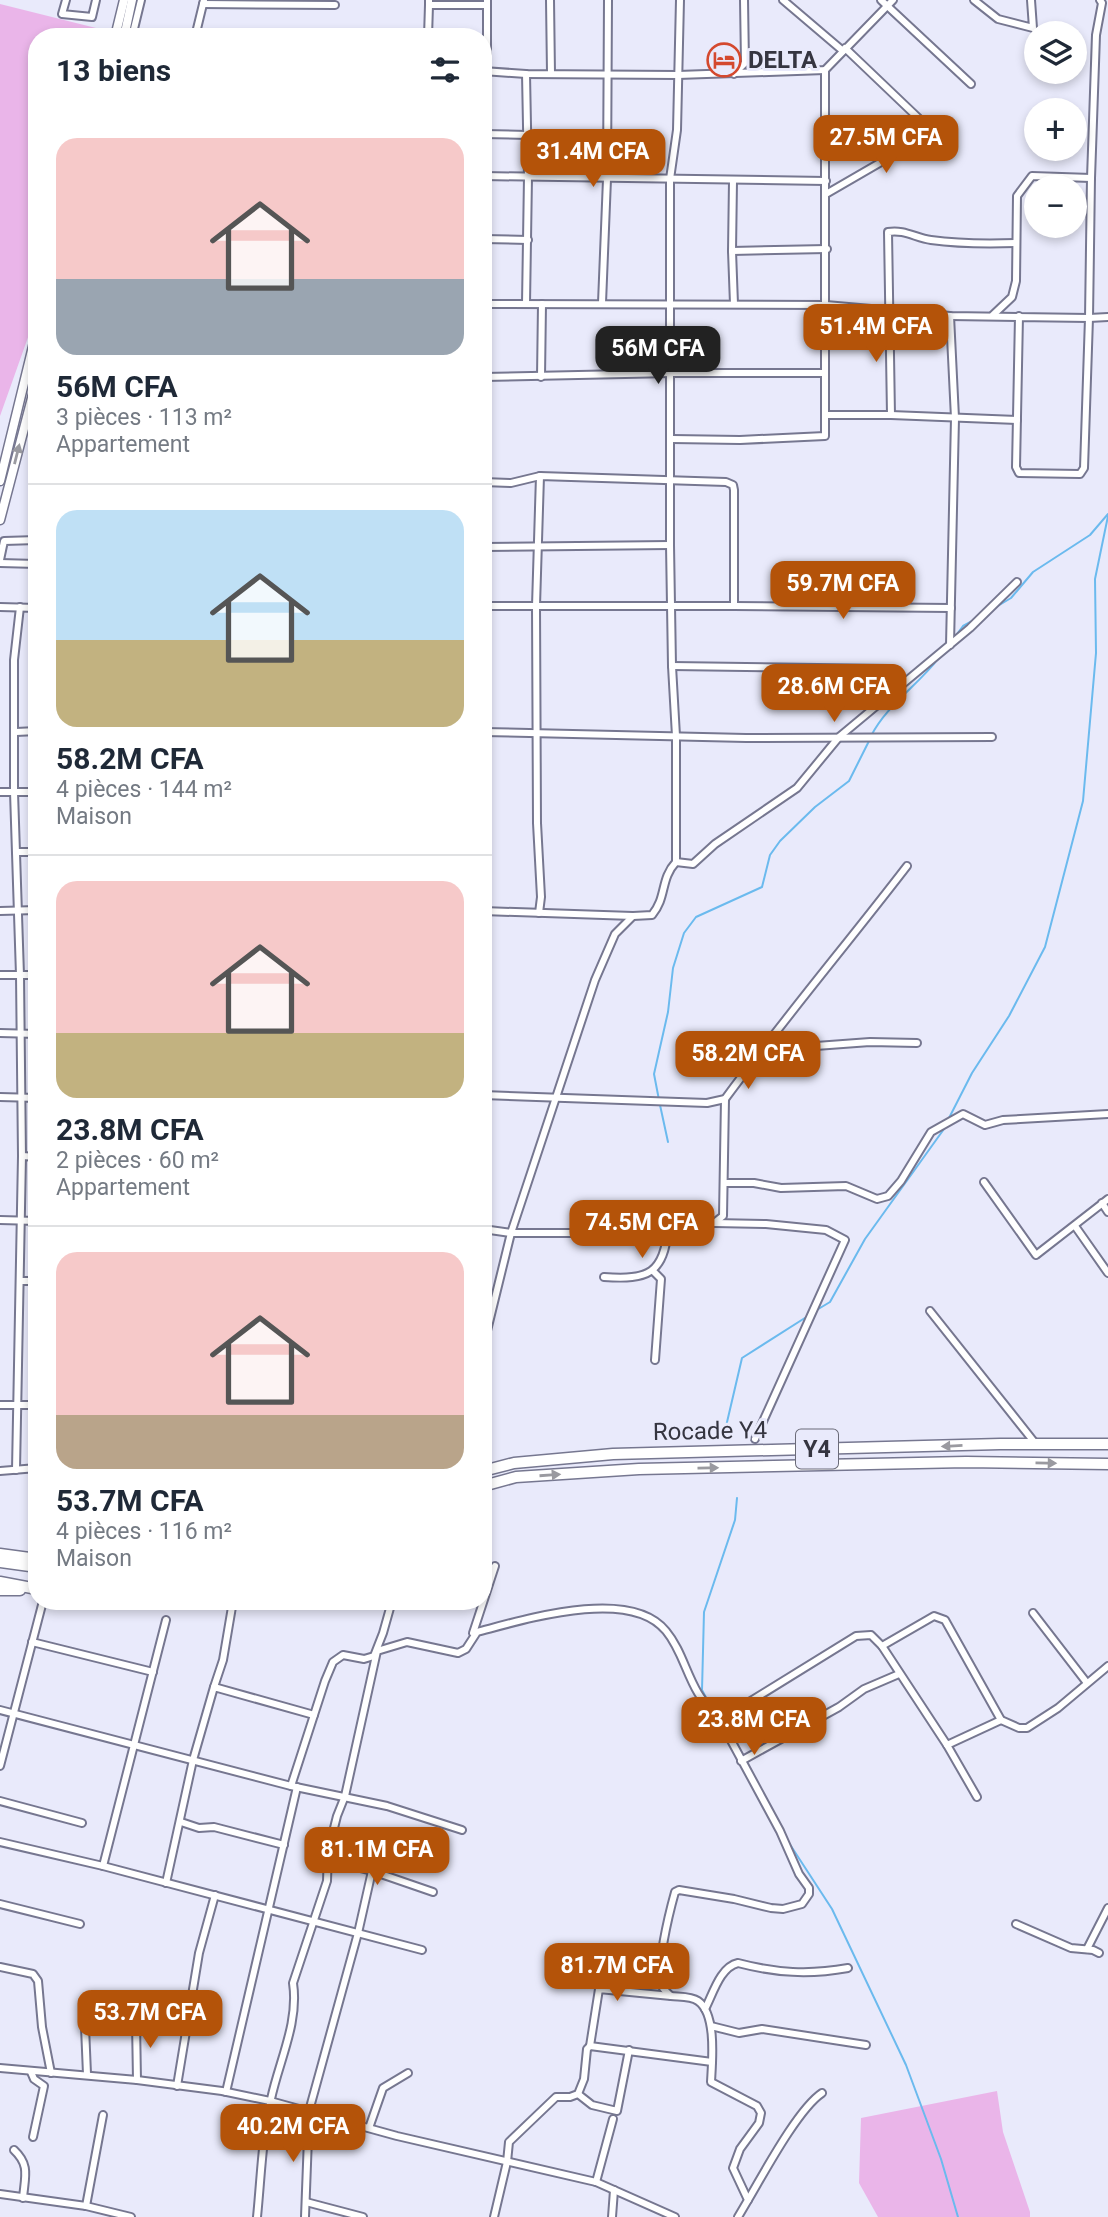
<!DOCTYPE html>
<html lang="fr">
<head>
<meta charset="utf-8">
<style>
  :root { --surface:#fff; --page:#f2f2f3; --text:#1f2937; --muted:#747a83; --line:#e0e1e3; --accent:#b45309 }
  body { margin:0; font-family:Roboto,sans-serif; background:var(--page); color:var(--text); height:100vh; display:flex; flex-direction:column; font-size:26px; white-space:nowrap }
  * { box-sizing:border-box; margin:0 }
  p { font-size:23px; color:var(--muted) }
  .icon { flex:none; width:38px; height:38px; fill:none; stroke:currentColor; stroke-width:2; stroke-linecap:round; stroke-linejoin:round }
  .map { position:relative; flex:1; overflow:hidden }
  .side { position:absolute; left:28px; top:28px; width:464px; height:1582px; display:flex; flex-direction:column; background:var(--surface); border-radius:28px; box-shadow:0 4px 10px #0003 }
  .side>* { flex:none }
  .fabs { position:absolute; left:1024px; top:21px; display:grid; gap:14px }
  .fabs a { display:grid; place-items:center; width:63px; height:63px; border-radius:50%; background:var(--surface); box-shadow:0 4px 10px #0003; font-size:35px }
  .price { position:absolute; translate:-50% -60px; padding:0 16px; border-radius:14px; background:var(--accent); color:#fff; font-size:23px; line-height:46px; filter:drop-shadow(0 2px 4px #0008) }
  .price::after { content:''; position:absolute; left:50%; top:42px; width:21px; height:16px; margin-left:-10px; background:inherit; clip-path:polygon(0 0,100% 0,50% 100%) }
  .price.selected { background:#222; color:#fff }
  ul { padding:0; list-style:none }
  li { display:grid; align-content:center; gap:14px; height:371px; padding:0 28px }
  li+li { border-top:2px solid var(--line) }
  li span { display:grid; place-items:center; height:217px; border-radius:21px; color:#555 }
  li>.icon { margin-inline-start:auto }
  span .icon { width:126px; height:126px; fill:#fffc; stroke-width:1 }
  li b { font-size:30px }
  h2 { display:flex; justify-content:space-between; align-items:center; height:84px; padding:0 28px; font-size:30px }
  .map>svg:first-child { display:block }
  .green { fill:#eab5e9 }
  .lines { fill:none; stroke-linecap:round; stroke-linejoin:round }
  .stream { stroke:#6bbaee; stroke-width:2 }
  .minor-casing { stroke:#767790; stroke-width:10 }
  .major-casing { stroke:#767790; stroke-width:11 }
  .highway-casing { stroke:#767790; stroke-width:13 }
  .minor { stroke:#fff; stroke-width:6 }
  .major { stroke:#fff; stroke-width:8 }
  .highway { stroke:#fff; stroke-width:10 }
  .oneway { fill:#9a9aa0 }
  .labels { text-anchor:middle; stroke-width:6; stroke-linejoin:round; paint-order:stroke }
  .shield { fill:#e9eafb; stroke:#6b6b78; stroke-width:2 }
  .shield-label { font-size:23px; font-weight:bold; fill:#353540 }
  .poi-label { font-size:24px; font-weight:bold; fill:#353540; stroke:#e9eafb; text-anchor:start }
  .street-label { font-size:24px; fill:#353540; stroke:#e9eafb }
</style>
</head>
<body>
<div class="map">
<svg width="1108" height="2217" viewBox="0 0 1108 2217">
  <rect width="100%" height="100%" fill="#e9eafb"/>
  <!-- green -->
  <g class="green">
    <path d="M0,4L116,33L115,37H37V312L0,416Z"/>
    <path d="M997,2091L1003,2132L1030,2212V2217H878L859,2183L861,2118Z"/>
  </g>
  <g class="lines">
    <!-- stream -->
    <g class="stream">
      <path d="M996,607L1011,598L1033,572L1090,535L1108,514"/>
      <path d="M954,638L963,626L976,619"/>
      <path d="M871,736C886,706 917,686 938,659"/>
      <path d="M659,1100L654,1074L668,1012L673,968L684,933L696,917L762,887L770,855L780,841L815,807L849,781L869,741"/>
      <path d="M660,1105L668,1142"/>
      <path d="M948,1120L972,1073L1009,1016L1045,947L1083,801L1096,653L1095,579L1108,516"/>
      <path d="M815,1311L830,1302L865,1239L944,1129"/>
      <path d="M724,1435L742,1358L808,1316"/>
      <path d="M710,1705L702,1690L704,1612L735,1520L737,1498"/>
      <path d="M789,1843L832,1909L906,2065L941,2159L958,2217"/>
    </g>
    <defs>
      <g id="minor">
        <path d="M66,0L62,14L92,17L96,0"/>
        <path d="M429,0V5H487"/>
        <path d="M487,0V71"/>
        <path d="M550,0L551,73"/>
        <path d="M783,0L843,51"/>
        <path d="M881,0L971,84"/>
        <path d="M974,0L998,19L1033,28L1031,0"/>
        <path d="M1100,0L1102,3L1096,35L1091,178L1089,318L1108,317"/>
        <path d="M203,4L335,5"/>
        <path d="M132,37L141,0"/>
        <path d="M195,37L204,0"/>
        <path d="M428,37L429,5"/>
        <path d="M483,71L526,74L678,75L825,70L893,0"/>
        <path d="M526,74L528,177L526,304"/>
        <path d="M734,74L745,63L744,0"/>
        <path d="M483,134L527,135"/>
        <path d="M483,176L826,181"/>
        <path d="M733,181L732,251L734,304"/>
        <path d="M826,194L933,132L845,48"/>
        <path d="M483,239L528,240"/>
        <path d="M732,251L827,249"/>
        <path d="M602,303L607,179L608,0"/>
        <path d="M483,304L826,305L950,316L1089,318L1084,468L1080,474L1019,473L1016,467L1019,316"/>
        <path d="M993,315L1012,297L1016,281L1017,196L1032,176L1091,178"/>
        <path d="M950,316L955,418L950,645"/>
        <path d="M483,377L672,373H824"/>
        <path d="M541,377L542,304"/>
        <path d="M825,415H891L1017,420"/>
        <path d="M891,415L888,232C904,229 916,238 931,240C960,244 987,244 1016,243"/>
        <path d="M672,439L740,440L825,436V70"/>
        <path d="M483,482L511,483L540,476L726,482L733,485L734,490V606H483"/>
        <path d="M483,547L670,545"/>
        <path d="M0,560L4,541L37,540"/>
        <path d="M0,563L37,564"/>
        <path d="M734,606L951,608"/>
        <path d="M0,607L37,608"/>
        <path d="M672,666L892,669"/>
        <path d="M16,732L37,731"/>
        <path d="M483,732L746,738L992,737"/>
        <path d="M0,792H37"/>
        <path d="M16,852H37"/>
        <path d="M676,862L693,864L715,844L797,788L839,737L970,628L1017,582"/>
        <path d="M0,911L37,910"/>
        <path d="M483,911L633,916"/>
        <path d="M539,913L541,897L537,823L536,606L540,476"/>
        <path d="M0,975H37"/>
        <path d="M0,1033L37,1034"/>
        <path d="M761,1050L870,1042L917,1043"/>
        <path d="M483,1095L707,1103L725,1099C783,1020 847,944 907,866"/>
        <path d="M0,1097L37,1098"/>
        <path d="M22,1156L37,1157"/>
        <path d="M984,1182L1036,1255L1108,1199"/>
        <path d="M725,1183H754L781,1188L846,1186L877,1199L888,1196L901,1181L931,1132L963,1114L985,1125L1003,1120L1108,1114"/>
        <path d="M1102,1203L1108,1212"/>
        <path d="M0,1220L37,1221"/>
        <path d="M714,1223L766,1224L826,1230L845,1240L755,1439"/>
        <path d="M1075,1226L1108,1273"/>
        <path d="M483,1229L511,1233H606L623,1225L692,1230L714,1223L723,1216L725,1099"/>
        <path d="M653,1271L661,1279L655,1360"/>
        <path d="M604,1277C648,1280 664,1274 668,1228"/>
        <path d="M21,1281H37"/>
        <path d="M930,1311L1035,1443"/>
        <path d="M483,1347L511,1233L595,980L615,934L633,916L652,915C667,897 660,879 676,862V736L672,666L670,545V179L677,130L680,0"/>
        <path d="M0,1405H37"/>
        <path d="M16,1470L22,1156L20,975L14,792V660L20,607"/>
        <path d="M0,1471L37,1468"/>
        <path d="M1033,1613L1087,1683"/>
        <path d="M473,1633L495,1566"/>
        <path d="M32,1642L153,1672"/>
        <path d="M882,1646L934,1616L945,1620L1001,1720L1019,1728H1027L1058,1708L1108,1666"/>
        <path d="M214,1687L223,1660L233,1601"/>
        <path d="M0,1710L291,1786L387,1806L462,1830"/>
        <path d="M947,1745L1001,1720"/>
        <path d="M741,1761L839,1707L864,1689L899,1674"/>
        <path d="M0,1766L43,1601"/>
        <path d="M291,1786L325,1681L333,1662L343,1655L364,1659L374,1656L383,1633L392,1601"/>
        <path d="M0,1801L82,1823"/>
        <path d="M181,1822L199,1828L214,1827L284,1845"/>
        <path d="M0,1842L103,1866L166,1620"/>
        <path d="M328,1860L372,1871L433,1892"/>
        <path d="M103,1866L422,1950"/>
        <path d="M166,1883L193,1760L214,1687L314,1715"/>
        <path d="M0,1904L80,1924"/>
        <path d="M1016,1924L1071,1948L1093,1950L1099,1953"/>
        <path d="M1087,1949L1108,1908"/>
        <path d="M0,1967L33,1974L38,1981L42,2027L51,2073"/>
        <path d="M84,2003L87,2074"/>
        <path d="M705,2009C713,1994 720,1967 738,1963C776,1973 809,1975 848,1968"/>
        <path d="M136,2022L137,2080"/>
        <path d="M711,2026L739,2033L762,2029L866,2045"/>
        <path d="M590,2046L599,1989L671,1996"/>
        <path d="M0,2068L137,2080L222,2091L270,2101L397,2136L596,2182L675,2217"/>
        <path d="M31,2072L34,2079L44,2086L33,2137"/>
        <path d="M177,2086L199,1953L215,1895"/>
        <path d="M226,2092L297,1787"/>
        <path d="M578,2094L592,2105L617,2111L629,2050"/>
        <path d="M369,2128L383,2088L408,2073"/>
        <path d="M14,2150C30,2165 25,2176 23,2198"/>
        <path d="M596,2182L613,2119"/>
        <path d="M0,2194L86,2206L131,2217"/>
        <path d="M748,2200C764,2173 798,2109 822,2093"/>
        <path d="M306,2202L363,2217"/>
        <path d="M86,2206L103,2115"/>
        <path d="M257,2217C261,2178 262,2137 271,2099C279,2061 299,2023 293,1983L327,1881L328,1852L337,1816L345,1796L377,1651L407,1642L458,1653L466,1649L477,1632C523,1620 630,1586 666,1631C681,1649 686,1673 698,1693C704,1703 713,1713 720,1723"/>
        <path d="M305,2217L309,2111L358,1933L372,1871"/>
        <path d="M494,2217L507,2162L509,2142L556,2097H570L578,2094L584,2079L587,2049L590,2046L712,2062"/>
        <path d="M612,2217L614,2190"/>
        <path d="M738,2217L748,2200L733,2168L740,2149L759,2123L761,2113L757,2106L711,2082C712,2062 717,2014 698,2001C691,1996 679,1997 671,1996C668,1993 665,1991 663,1988C654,1972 670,1910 675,1892L679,1890L734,1899L771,1908L783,1909L802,1904L809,1894V1888L799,1874L780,1831L720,1720L856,1636L871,1635L882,1646L947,1745L977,1797"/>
      </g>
      <g id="major">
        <path d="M115,37L124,0"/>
        <path d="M124,37L132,0"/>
        <path d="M0,481L37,330"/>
        <path d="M0,520L37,379"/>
      </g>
      <g id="highway">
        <path d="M483,1471L514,1463L613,1454L1000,1444H1108"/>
        <path d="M483,1486L516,1477L639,1469L966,1462L1108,1464"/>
        <path d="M0,1554L37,1559"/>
        <path d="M0,1562L37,1567"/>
        <path d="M0,1582L37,1589"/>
        <path d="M0,1590H20"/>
      </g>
    </defs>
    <!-- minor casing -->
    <use href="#minor" class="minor-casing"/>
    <!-- major casing -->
    <use href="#major" class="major-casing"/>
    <!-- highway casing -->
    <use href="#highway" class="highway-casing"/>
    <!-- minor -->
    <use href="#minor" class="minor"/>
    <!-- major -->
    <use href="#major" class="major"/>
    <!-- highway -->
    <use href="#highway" class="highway"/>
  </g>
  <!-- one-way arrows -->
  <defs><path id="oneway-solid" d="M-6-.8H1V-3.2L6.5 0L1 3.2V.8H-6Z" transform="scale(1.75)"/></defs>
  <g class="oneway">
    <use href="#oneway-solid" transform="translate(17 454) rotate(-76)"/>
    <use href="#oneway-solid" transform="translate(952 1446) rotate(177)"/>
    <use href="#oneway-solid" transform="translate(1046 1463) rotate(1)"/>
    <use href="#oneway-solid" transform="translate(708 1468) rotate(-1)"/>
    <use href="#oneway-solid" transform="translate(550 1475) rotate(-4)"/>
  </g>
  <!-- icons -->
  <defs>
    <symbol id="hotel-ring" viewBox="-11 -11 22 22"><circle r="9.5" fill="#e9eafb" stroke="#d4492e" stroke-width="1.5"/><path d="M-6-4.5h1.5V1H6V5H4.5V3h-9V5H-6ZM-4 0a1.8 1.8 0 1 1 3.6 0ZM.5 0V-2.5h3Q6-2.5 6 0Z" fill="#d4492e"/></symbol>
  </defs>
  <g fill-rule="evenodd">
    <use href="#hotel-ring" x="705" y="41" width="38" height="38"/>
  </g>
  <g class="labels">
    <!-- shield labels -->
    <rect class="shield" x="796" y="1429.5" width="42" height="39" rx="5"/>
    <g class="shield-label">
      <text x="817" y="1457">Y4</text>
    </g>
    <!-- poi labels -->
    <g class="poi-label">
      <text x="748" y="68">DELTA</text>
    </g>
    <!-- street labels -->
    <g class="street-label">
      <text transform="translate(710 1431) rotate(-1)" y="8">Rocade Y4</text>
    </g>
  </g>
</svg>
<div class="fabs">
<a><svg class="icon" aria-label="layers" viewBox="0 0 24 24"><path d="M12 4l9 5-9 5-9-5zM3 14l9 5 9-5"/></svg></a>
<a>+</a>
<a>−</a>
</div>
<b class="price" style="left:886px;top:175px">27.5M CFA</b>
<b class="price" style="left:593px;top:189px">31.4M CFA</b>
<b class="price" style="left:876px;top:364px">51.4M CFA</b>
<b class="price selected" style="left:658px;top:386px">56M CFA</b>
<b class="price" style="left:843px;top:621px">59.7M CFA</b>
<b class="price" style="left:834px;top:724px">28.6M CFA</b>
<b class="price" style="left:748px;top:1091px">58.2M CFA</b>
<b class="price" style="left:642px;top:1260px">74.5M CFA</b>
<b class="price" style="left:754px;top:1757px">23.8M CFA</b>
<b class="price" style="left:377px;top:1887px">81.1M CFA</b>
<b class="price" style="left:617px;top:2003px">81.7M CFA</b>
<b class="price" style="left:150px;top:2050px">53.7M CFA</b>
<b class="price" style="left:293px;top:2164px">40.2M CFA</b>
<section class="side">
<h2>13 biens<svg class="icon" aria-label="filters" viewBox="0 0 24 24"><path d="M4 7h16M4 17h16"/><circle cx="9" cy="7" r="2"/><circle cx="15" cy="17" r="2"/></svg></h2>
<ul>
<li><span style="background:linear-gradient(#f6c9c9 65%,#9aa5b1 0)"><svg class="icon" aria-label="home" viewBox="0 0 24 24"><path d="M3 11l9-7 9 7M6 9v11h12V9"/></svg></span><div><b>56M CFA</b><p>3 pièces · 113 m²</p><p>Appartement</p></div></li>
<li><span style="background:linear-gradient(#bfe0f5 60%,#c2b280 0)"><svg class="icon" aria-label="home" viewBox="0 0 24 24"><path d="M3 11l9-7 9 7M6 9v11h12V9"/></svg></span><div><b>58.2M CFA</b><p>4 pièces · 144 m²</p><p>Maison</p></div></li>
<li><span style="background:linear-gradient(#f6c9c9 70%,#c2b280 0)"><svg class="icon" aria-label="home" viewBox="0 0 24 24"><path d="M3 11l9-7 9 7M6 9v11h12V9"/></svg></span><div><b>23.8M CFA</b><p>2 pièces · 60 m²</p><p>Appartement</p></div></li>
<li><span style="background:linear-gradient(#f6c9c9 75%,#b9a48a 0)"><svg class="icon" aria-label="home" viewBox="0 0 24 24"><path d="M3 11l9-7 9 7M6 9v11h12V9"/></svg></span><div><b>53.7M CFA</b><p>4 pièces · 116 m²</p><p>Maison</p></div></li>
</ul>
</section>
</div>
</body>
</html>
